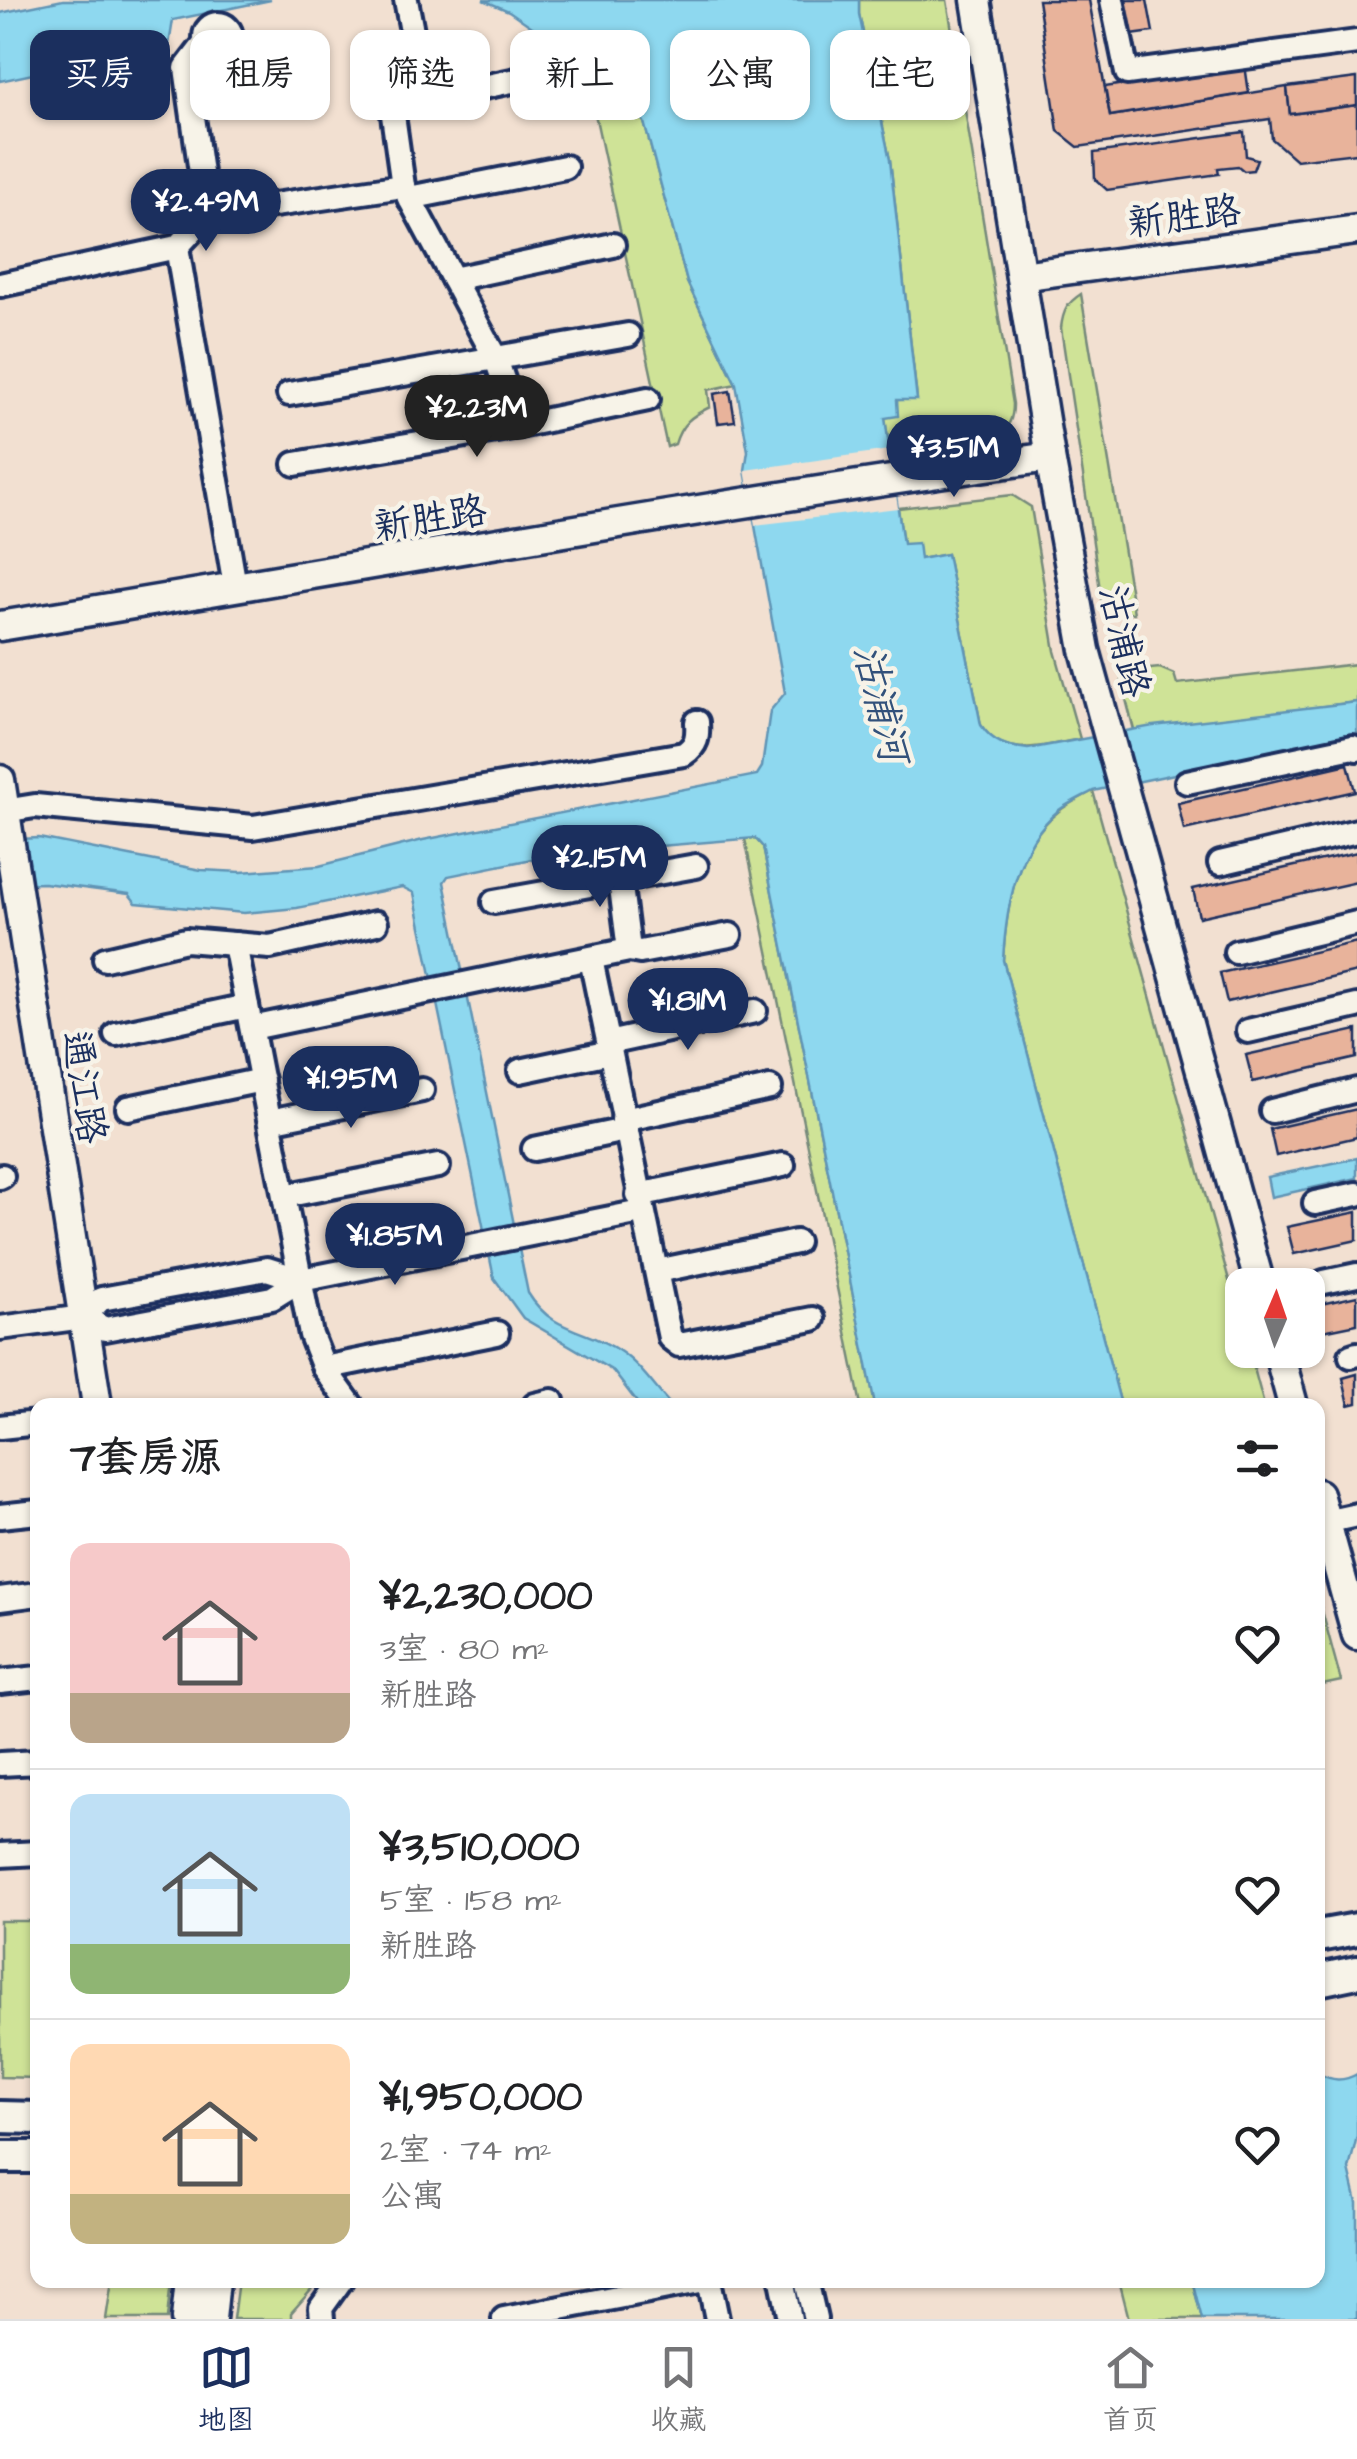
<!DOCTYPE html>
<html lang="zh">
<head>
<meta charset="utf-8">
<style>
  :root { --surface:#fff; --page:#f6f6f6; --text:#202124; --muted:#757577; --line:#e0e0e0; --accent:#1b2f5e }
  body { margin:0; font-family:"Architects Daughter","LXGW WenKai TC",sans-serif; background:var(--page); color:var(--text); height:100vh; display:flex; flex-direction:column; font-size:38px; white-space:nowrap }
  * { box-sizing:border-box; margin:0 }
  p { font-size:32px; color:var(--muted) }
  .icon { flex:none; width:55px; height:55px; fill:none; stroke:currentColor; stroke-width:2; stroke-linecap:round; stroke-linejoin:round }
  .map { position:relative; flex:1; overflow:hidden }
  .details { position:absolute; left:30px; top:1398px; width:1295px; height:890px; display:flex; flex-direction:column; background:var(--surface); border-radius:20px; box-shadow:0 2px 8px #0004 }
  .details>* { flex:none }
  .guide { position:absolute; left:30px; top:30px; width:1298px; height:90px; display:flex; gap:20px }
  .needle { width:65px; rotate:2deg }
  .fabs { position:absolute; left:1225px; top:1268px; display:grid; gap:20px }
  .fabs a { display:grid; place-items:center; width:100px; height:100px; border-radius:20px; background:var(--surface); box-shadow:0 2px 8px #0004; font-size:50px }
  .price { position:absolute; translate:-50% -85px; padding:0 22px; border-radius:35px; background:var(--accent); color:#fff; font-size:32px; line-height:65px; filter:drop-shadow(0 2px 5px #0008) }
  .price::after { content:''; position:absolute; left:50%; top:60px; width:30px; height:22px; margin-left:-15px; background:inherit; clip-path:polygon(0 0,100% 0,50% 100%) }
  .price.current { background:#222; color:#fff }
  ul { padding:0; list-style:none }
  li { display:flex; align-items:center; gap:30px; height:250px; padding:0 40px }
  li+li { border-top:2px solid var(--line) }
  li span { display:grid; place-items:center; flex:none; width:280px; height:200px; border-radius:20px; color:#555 }
  li>.icon { margin-inline-start:auto }
  span .icon { width:120px; height:120px; fill:#fffc; stroke-width:1 }
  li b { font-size:42px }
  h2 { display:flex; justify-content:space-between; align-items:center; height:120px; padding:0 40px; font-size:42px }
  .chip { padding:0 35px; border-radius:20px; background:var(--surface); box-shadow:0 2px 8px #0004; font-size:35px; line-height:90px }
  .chip.current { background:var(--accent); color:#fff }
  .dock { display:flex; justify-content:space-around; align-items:center; height:140px; border-top:2px solid var(--line); background:var(--surface); font-size:28px; color:var(--muted) }
  .dock a { display:grid; justify-items:center; gap:5px }
  .dock .current { color:var(--accent) }
  .map>svg:first-child { display:block }
  .green { fill:#cfe397; stroke:#75897a; stroke-width:2.5 }
  .water { fill:#8ed8ef; stroke:#6094b5; stroke-width:2.5 }
  .pier { fill:#f2e0d1 }
  .building { fill:#e8b39b; stroke:#1b2f5e; stroke-width:2.5 }
  .lines { fill:none; stroke-linecap:round; stroke-linejoin:round }
  .minor-casing { stroke:#1b2f5e; stroke-width:30 }
  .tertiary-casing { stroke:#1b2f5e; stroke-width:35 }
  .secondary-casing { stroke:#1b2f5e; stroke-width:38 }
  .minor { stroke:#f7f3e8; stroke-width:22 }
  .tertiary { stroke:#f7f3e8; stroke-width:28 }
  .secondary { stroke:#f7f3e8; stroke-width:30 }
  .labels { text-anchor:middle; stroke-width:9; stroke-linejoin:round; paint-order:stroke }
  .street-label { font-size:38px; fill:#1b2f5e; stroke:#f7f3e8 }
  .water-label { font-size:40px; font-style:italic; fill:#32517b; stroke:#f7f3e8 }
</style>
</head>
<body>
<div class="map">
<svg width="1357" height="2319" viewBox="0 0 1357 2319">
  <rect width="100%" height="100%" fill="#f2e0d1"/>
  <filter id="ink" filterUnits="userSpaceOnUse"><feTurbulence type="fractalNoise" baseFrequency=".01" numOctaves="2"/><feDisplacementMap in="SourceGraphic" scale="20" xChannelSelector="R" yChannelSelector="G"/><feConvolveMatrix kernelMatrix="1 2 1 2 8 2 1 2 1" color-interpolation-filters="sRGB"/></filter>
  <g filter="url(#ink)">
    <!-- green -->
    <g class="green">
      <path d="M859,0H947L1013,404C1013,419 1009,427 997,436L889,450L885,417L897,400L917,399L890,160L859,14Z"/>
      <path d="M584,63L600,74L644,122L687,282L736,384L708,390L710,407C691,416 681,424 675,444L667,447Z"/>
      <path d="M1081,294L1134,613H1115L1102,603L1061,328C1063,311 1067,303 1081,294Z"/>
      <path d="M1012,495L1031,507L1055,651L1080,739C1046,745 1003,761 981,725L947,554L920,559L903,544L898,508Z"/>
      <path d="M1357,664V702L1134,730L1121,680L1129,671L1160,668L1174,674L1177,684Z"/>
      <path d="M1093,791L1242,1327V1350H1249L1264,1405H1121L1003,960C1006,909 1016,844 1059,811C1069,803 1082,797 1093,791Z"/>
      <path d="M755,838L763,847L875,1405H861L745,839Z"/>
      <path d="M1318,1596L1341,1681L1318,1686Z"/>
      <path d="M0,1921H37V2078L0,2077Z"/>
      <path d="M112,2280H171L167,2319H106Z"/>
      <path d="M238,2280H320L291,2313V2319H233Z"/>
      <path d="M1119,2280H1192L1202,2319H1129Z"/>
    </g>
    <!-- water -->
    <g class="water">
      <path d="M63,0H271L173,20L169,45L0,81V13Z"/>
      <path d="M483,0H859V14L890,160L917,400H897L898,416L885,418L903,544L918,543L920,559L947,554L981,725C993,743 1007,747 1028,749L1153,726L1357,702V736L1093,791C1082,797 1069,803 1059,810C1016,845 1006,909 1003,960L1121,1405H875L763,847L755,838L552,855L448,876L444,882L528,1293C553,1334 587,1328 621,1352C640,1365 655,1388 671,1405H639L613,1371L523,1318L494,1278L414,893L402,887L297,908L244,913L136,903L129,894L44,883L0,884V840L39,838L201,870L241,872L319,866L423,840L757,775L762,767L770,711L785,693L745,470L748,451L736,384L687,282L644,122L600,74L509,11Z"/>
      <path d="M1357,1158V1178L1271,1197L1267,1177Z"/>
      <path d="M1318,2073C1332,2081 1343,2082 1357,2074V2136L1349,2169L1357,2203V2319H1202L1192,2280H1318Z"/>
    </g>
    <!-- pier -->
    <path class="pier" d="M889,450L898,508L755,525L745,470Z"/>
    <!-- building -->
    <g class="building">
      <path d="M1038,0H1089L1110,116L1287,87L1290,114L1357,105V153L1296,160L1272,139L1270,119L1078,147L1058,131Z"/>
      <path d="M1124,0H1147L1153,32L1131,35Z"/>
      <path d="M1245,65L1249,93L1110,116L1105,87Z"/>
      <path d="M1357,78V105L1290,114L1287,87Z"/>
      <path d="M1244,132L1246,156L1257,159L1253,170L1244,171L1238,166L1218,168L1219,174L1107,190L1095,179L1094,153Z"/>
      <path d="M730,391L735,421L718,423L714,394Z"/>
      <path d="M1348,764L1355,791L1184,830L1178,803Z"/>
      <path d="M1357,852V882L1199,917L1193,889Z"/>
      <path d="M1357,942V972L1227,1002L1220,973Z"/>
      <path d="M1357,1030V1058L1253,1082L1246,1055Z"/>
      <path d="M1357,1109V1137L1276,1156L1270,1129Z"/>
      <path d="M1357,1212V1240L1294,1254L1287,1227Z"/>
      <path d="M1357,1296V1324L1318,1332L1312,1306Z"/>
      <path d="M1357,1374V1403L1349,1405L1343,1378Z"/>
    </g>
    <g class="lines">
      <defs>
        <g id="minor">
          <path d="M406,0L425,99"/>
          <path d="M1112,0L1127,73L1357,42"/>
          <circle cx="218" cy="37" r="13"/>
          <path d="M409,198L565,167"/>
          <path d="M207,215L403,186"/>
          <path d="M177,247L235,586"/>
          <path d="M453,279L613,245"/>
          <path d="M0,285L177,247L207,215L186,68L206,42"/>
          <path d="M289,394L628,335"/>
          <path d="M519,426L496,359L403,186L393,115L403,104L564,70"/>
          <path d="M295,464L519,426L648,399"/>
          <path d="M1187,782L1353,747L1357,749"/>
          <path d="M4,811L35,806L253,827L684,754C697,745 698,737 697,722"/>
          <path d="M1220,863L1357,831"/>
          <path d="M620,879L629,950"/>
          <path d="M494,902L696,866"/>
          <path d="M235,944L311,1335L324,1368L351,1405"/>
          <path d="M1236,952L1357,923"/>
          <path d="M105,959L186,940L270,947L376,923"/>
          <path d="M591,959L670,1338L679,1345L813,1319"/>
          <path d="M252,1028L629,950L640,952L730,935"/>
          <path d="M1248,1031L1357,1006"/>
          <path d="M116,1034L247,1006"/>
          <path d="M608,1043L755,1011"/>
          <path d="M520,1071L610,1052"/>
          <path d="M128,1108L262,1080"/>
          <path d="M1272,1111L1357,1090"/>
          <path d="M623,1120L770,1088"/>
          <path d="M270,1121L422,1090"/>
          <path d="M534,1149L625,1130"/>
          <path d="M0,1177L2,1176"/>
          <path d="M638,1195L783,1165"/>
          <path d="M284,1196L438,1166"/>
          <path d="M1315,1203L1357,1194"/>
          <path d="M657,1271L796,1242"/>
          <path d="M1324,1282L1357,1275"/>
          <path d="M84,1317L101,1299L267,1269L301,1280"/>
          <path d="M0,1328L84,1317L105,1329L272,1298L301,1280L641,1212"/>
          <path d="M1351,1356L1357,1354"/>
          <path d="M324,1368L497,1333"/>
          <path d="M535,1405L552,1401"/>
          <path d="M0,1427L38,1423"/>
          <path d="M0,1516L38,1512"/>
          <path d="M1325,1522L1357,1515"/>
          <path d="M0,1599L38,1594"/>
          <path d="M0,1682L38,1678"/>
          <path d="M0,1764L38,1762"/>
          <path d="M0,1855L38,1853"/>
          <path d="M709,2280L717,2319"/>
          <path d="M782,2280L790,2319"/>
          <path d="M806,2280L815,2319"/>
          <path d="M322,2319L321,2308L341,2280"/>
          <path d="M504,2319L705,2280"/>
        </g>
        <g id="tertiary">
          <path d="M976,0L1050,457L1085,650L1260,1285"/>
          <path d="M1021,276L1357,230"/>
          <path d="M0,626C350,569 699,506 1050,457"/>
          <path d="M0,780L97,1405"/>
          <path d="M1278,1350L1293,1405"/>
          <path d="M1318,1494L1357,1635"/>
          <path d="M186,2319L190,2280"/>
          <path d="M211,2319L215,2280"/>
        </g>
        <g id="secondary">
          <path d="M1318,1936L1357,1929"/>
          <path d="M1318,1980L1357,1972"/>
          <path d="M0,2117L38,2118"/>
          <path d="M0,2157H38"/>
        </g>
      </defs>
      <!-- minor casing -->
      <use href="#minor" class="minor-casing"/>
      <!-- tertiary casing -->
      <use href="#tertiary" class="tertiary-casing"/>
      <!-- secondary casing -->
      <use href="#secondary" class="secondary-casing"/>
      <!-- minor -->
      <use href="#minor" class="minor"/>
      <!-- tertiary -->
      <use href="#tertiary" class="tertiary"/>
      <!-- secondary -->
      <use href="#secondary" class="secondary"/>
    </g>
  </g>
  <g class="labels">
    <!-- street labels -->
    <g class="street-label">
      <text transform="translate(1184 216) rotate(-7)" y="13">新胜路</text>
      <text transform="translate(430 518) rotate(-9)" y="13">新胜路</text>
      <text transform="translate(1125 641) rotate(77)" y="13">沽浦路</text>
      <text transform="translate(85 1087) rotate(81)" y="13">通江路</text>
    </g>
    <!-- water labels -->
    <g class="water-label">
      <text transform="translate(882 703) rotate(76)" y="14">沽浦河</text>
    </g>
  </g>
</svg>
<div class="fabs">
<a><svg class="needle" viewBox="-14 -14 28 28"><path d="M0-13l5 13h-10z" fill="#e53935"/><path d="M0 13l5-13h-10z" fill="#757577"/></svg></a>
</div>
<b class="price" style="left:206px;top:254px">¥2.49M</b>
<b class="price current" style="left:477px;top:460px">¥2.23M</b>
<b class="price" style="left:954px;top:500px">¥3.51M</b>
<b class="price" style="left:600px;top:910px">¥2.15M</b>
<b class="price" style="left:688px;top:1053px">¥1.81M</b>
<b class="price" style="left:351px;top:1131px">¥1.95M</b>
<b class="price" style="left:395px;top:1288px">¥1.85M</b>
<div class="guide">
<a class="chip current">买房</a>
<a class="chip">租房</a>
<a class="chip">筛选</a>
<a class="chip">新上</a>
<a class="chip">公寓</a>
<a class="chip">住宅</a>
</div>
<section class="details">
<h2>7套房源<svg class="icon" aria-label="filters" viewBox="0 0 24 24"><path d="M4 7h16M4 17h16"/><circle cx="9" cy="7" r="2"/><circle cx="15" cy="17" r="2"/></svg></h2>
<ul>
<li><span style="background:linear-gradient(#f6c9c9 75%,#b9a48a 0)"><svg class="icon" aria-label="home" viewBox="0 0 24 24"><path d="M3 11l9-7 9 7M6 9v11h12V9"/></svg></span><div><b>¥2,230,000</b><p>3室 · 80 m²</p><p>新胜路</p></div><svg class="icon" aria-label="heart" viewBox="0 0 24 24"><path d="M12 20l-8-8c-3-5 5-10 8-4 3-6 11-1 8 4z"/></svg></li>
<li><span style="background:linear-gradient(#bfe0f5 75%,#8fb573 0)"><svg class="icon" aria-label="home" viewBox="0 0 24 24"><path d="M3 11l9-7 9 7M6 9v11h12V9"/></svg></span><div><b>¥3,510,000</b><p>5室 · 158 m²</p><p>新胜路</p></div><svg class="icon" aria-label="heart" viewBox="0 0 24 24"><path d="M12 20l-8-8c-3-5 5-10 8-4 3-6 11-1 8 4z"/></svg></li>
<li><span style="background:linear-gradient(#ffd9b3 75%,#c2b280 0)"><svg class="icon" aria-label="home" viewBox="0 0 24 24"><path d="M3 11l9-7 9 7M6 9v11h12V9"/></svg></span><div><b>¥1,950,000</b><p>2室 · 74 m²</p><p>公寓</p></div><svg class="icon" aria-label="heart" viewBox="0 0 24 24"><path d="M12 20l-8-8c-3-5 5-10 8-4 3-6 11-1 8 4z"/></svg></li>
</ul>
</section>
</div>
<nav class="dock">
<a class="current"><svg class="icon" aria-label="map" viewBox="0 0 24 24"><path d="M3 6l6-2 6 2 6-2v14l-6 2-6-2-6 2zM9 4v14M15 6v14"/></svg>地图</a>
<a><svg class="icon" aria-label="saved" viewBox="0 0 24 24"><path d="M7 4h10v16l-5-4-5 4z"/></svg>收藏</a>
<a><svg class="icon" aria-label="home" viewBox="0 0 24 24"><path d="M3 11l9-7 9 7M6 9v11h12V9"/></svg>首页</a>
</nav>
</body>
</html>
